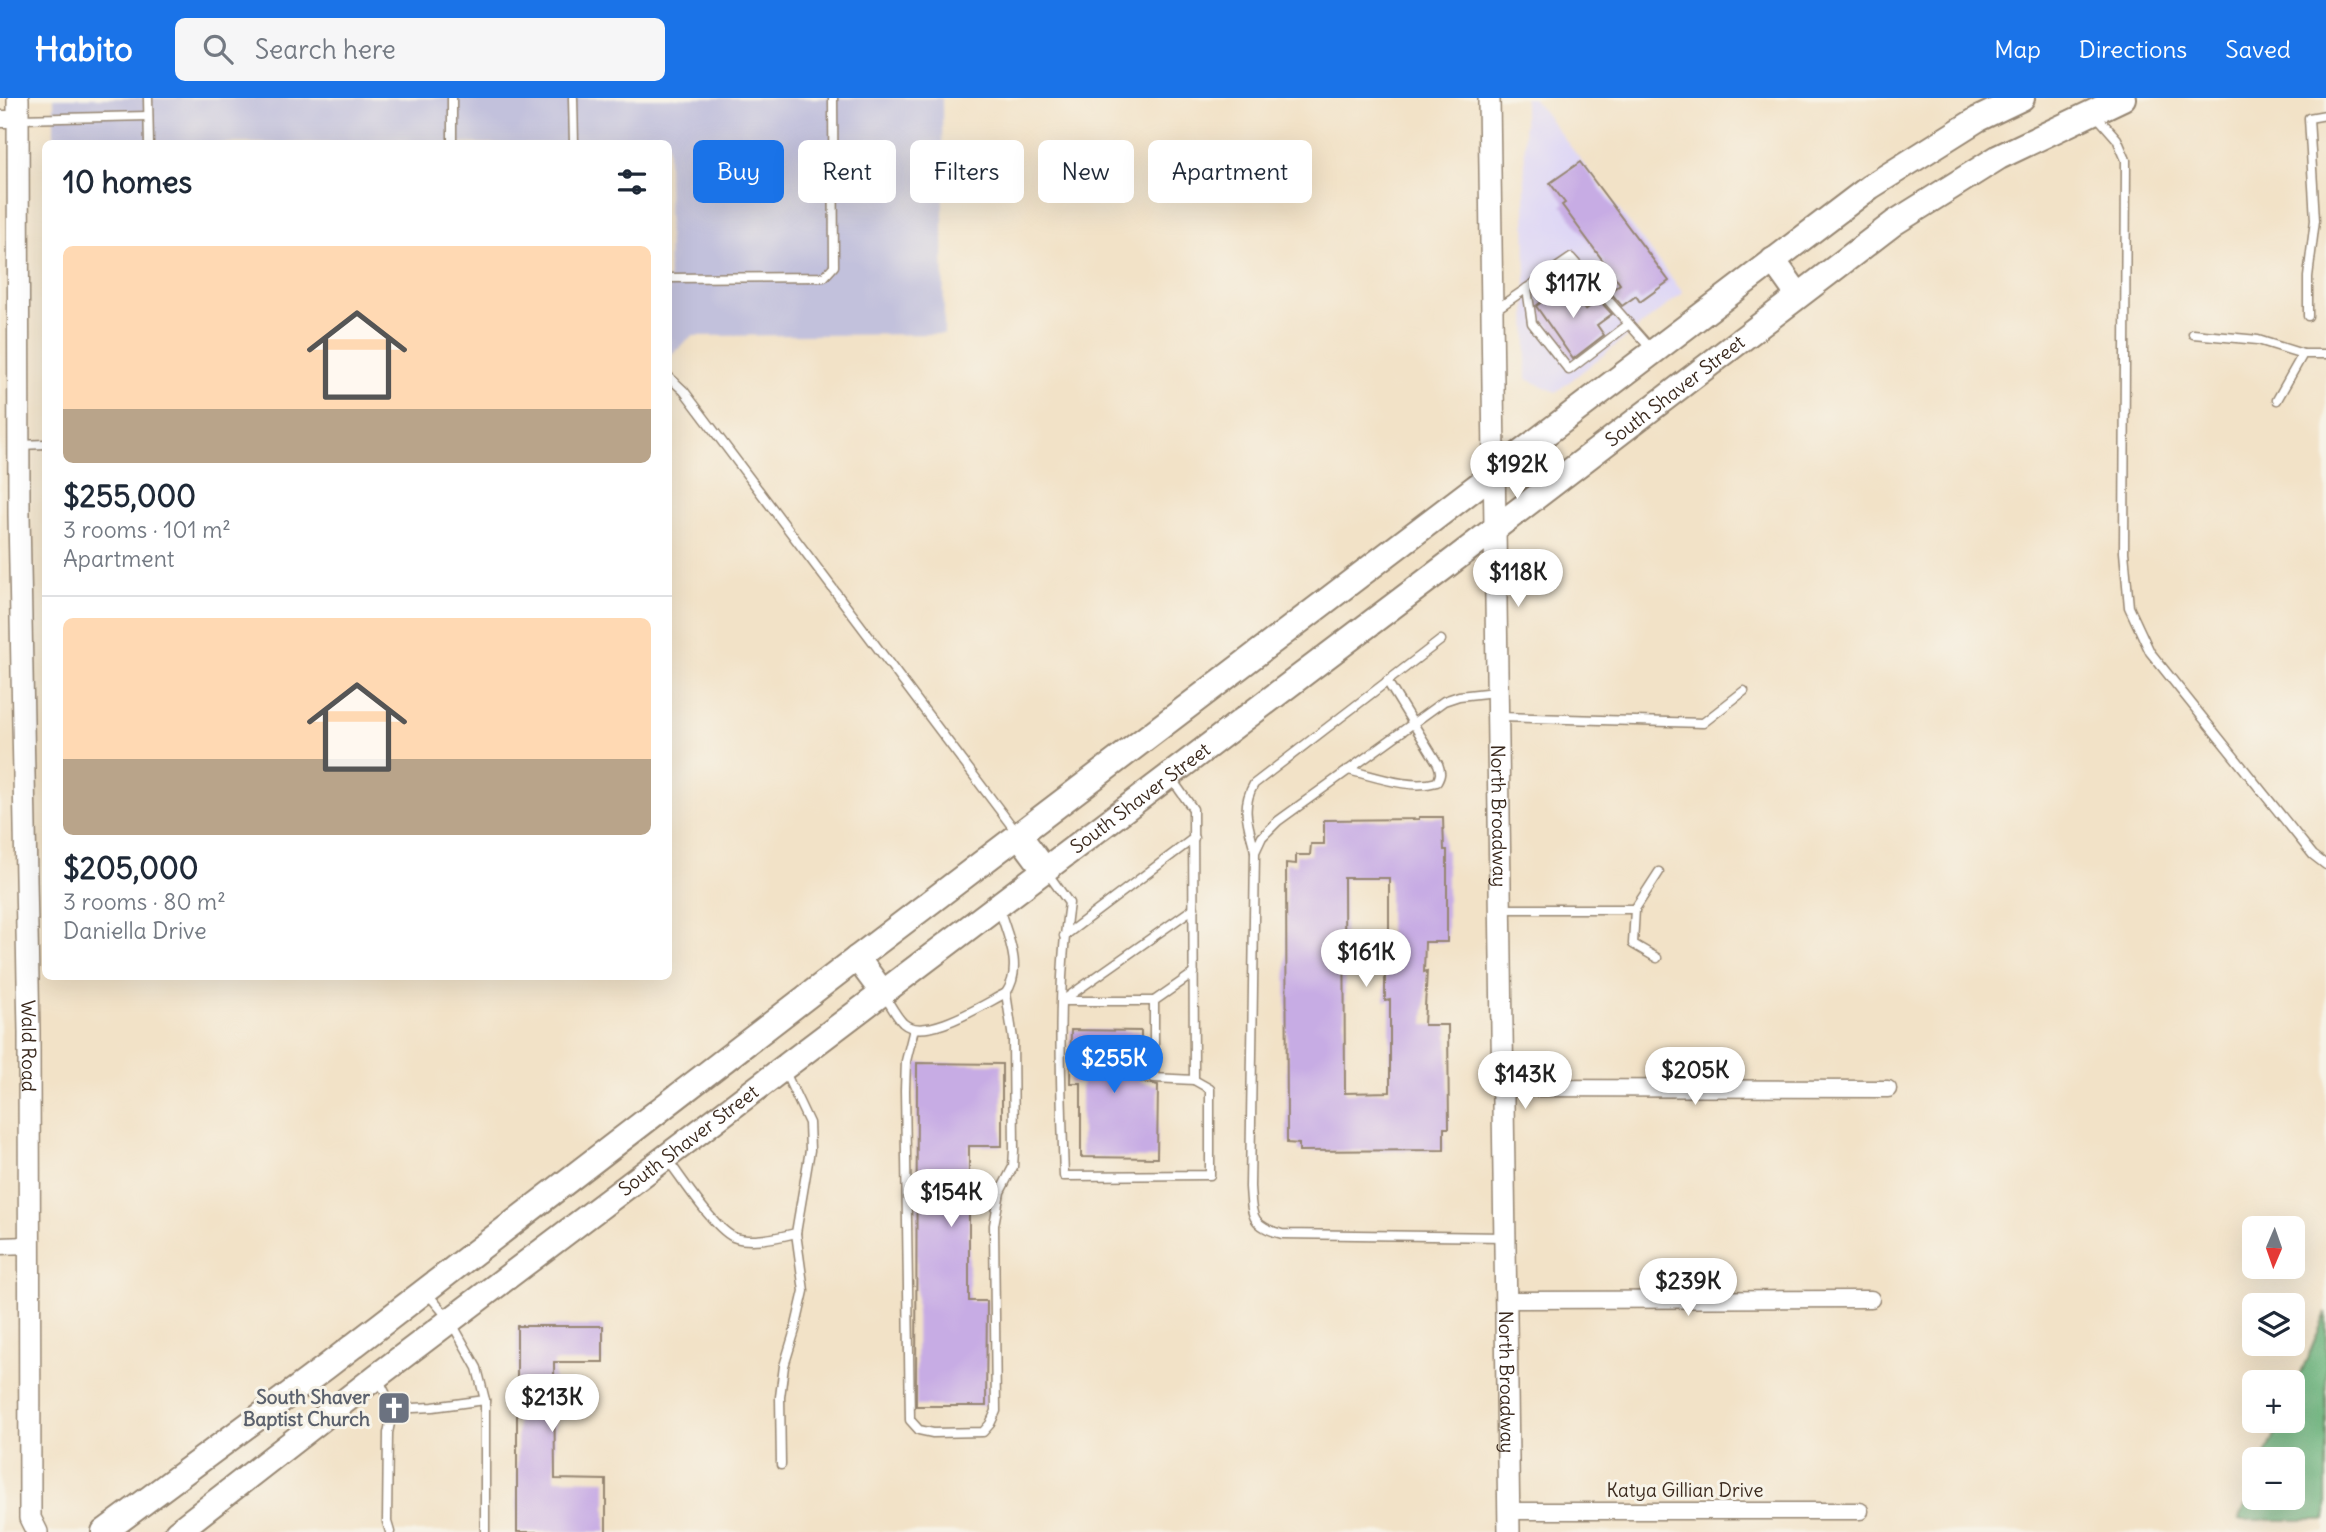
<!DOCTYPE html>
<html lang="en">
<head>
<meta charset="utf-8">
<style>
  :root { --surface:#fff; --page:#f6f6f7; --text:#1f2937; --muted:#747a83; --line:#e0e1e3; --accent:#1a73e8 }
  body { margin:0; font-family:Delius,sans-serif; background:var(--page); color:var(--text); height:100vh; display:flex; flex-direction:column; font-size:26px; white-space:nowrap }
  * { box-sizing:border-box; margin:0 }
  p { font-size:23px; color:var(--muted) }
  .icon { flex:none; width:38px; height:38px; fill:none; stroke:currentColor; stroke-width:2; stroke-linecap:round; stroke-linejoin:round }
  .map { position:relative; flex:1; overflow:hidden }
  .drawer { position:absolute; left:42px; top:42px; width:630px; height:840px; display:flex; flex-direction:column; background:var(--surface); border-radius:10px; box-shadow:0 7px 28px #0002 }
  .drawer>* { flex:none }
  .banner { position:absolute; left:693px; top:42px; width:665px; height:63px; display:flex; gap:14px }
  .needle { width:46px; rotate:182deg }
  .fabs { position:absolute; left:2242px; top:1118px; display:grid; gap:14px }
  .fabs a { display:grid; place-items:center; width:63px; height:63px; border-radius:10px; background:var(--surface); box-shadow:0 7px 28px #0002; font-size:35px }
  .price { position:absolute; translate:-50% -60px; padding:0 16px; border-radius:24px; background:#fff; color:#222; font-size:23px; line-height:46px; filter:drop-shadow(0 2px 4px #0008) }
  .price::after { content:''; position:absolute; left:50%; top:42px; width:21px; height:16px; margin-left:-10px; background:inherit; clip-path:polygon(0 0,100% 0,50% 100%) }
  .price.current { background:var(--accent); color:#fff }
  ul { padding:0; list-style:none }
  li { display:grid; align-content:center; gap:14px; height:371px; padding:0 21px }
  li+li { border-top:2px solid var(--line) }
  li span { display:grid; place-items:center; height:217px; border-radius:10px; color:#555 }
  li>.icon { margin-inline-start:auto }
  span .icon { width:126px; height:126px; fill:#fffc; stroke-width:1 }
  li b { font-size:30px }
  h2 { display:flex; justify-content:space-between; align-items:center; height:84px; padding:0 21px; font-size:30px }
  .chip { padding:0 24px; border-radius:10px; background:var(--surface); box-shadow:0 7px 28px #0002; font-size:24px; line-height:63px }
  .chip.current { background:var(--accent); color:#fff }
  header { display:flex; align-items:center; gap:42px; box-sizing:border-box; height:98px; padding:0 35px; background:var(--accent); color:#fff }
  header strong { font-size:33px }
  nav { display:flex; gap:38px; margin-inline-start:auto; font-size:24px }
  .search { width:490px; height:63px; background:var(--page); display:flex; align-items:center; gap:18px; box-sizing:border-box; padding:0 24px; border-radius:10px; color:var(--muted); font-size:26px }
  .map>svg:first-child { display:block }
  .built { fill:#ddd5f6 }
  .industrial { fill:#c2c1dc }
  .forest { fill:#67b27a; stroke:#516e4c; stroke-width:2 }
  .building { fill:#c7ace4; fill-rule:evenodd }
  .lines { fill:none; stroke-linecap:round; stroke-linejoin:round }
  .lane-casing { stroke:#968672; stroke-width:11 }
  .street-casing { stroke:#968672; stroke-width:19 }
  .secondary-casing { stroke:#968672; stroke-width:24 }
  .primary-casing { stroke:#968672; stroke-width:28 }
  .lane { stroke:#fff; stroke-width:8 }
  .street { stroke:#fff; stroke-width:16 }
  .secondary { stroke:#fff; stroke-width:21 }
  .primary { stroke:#fff; stroke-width:24 }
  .labels { text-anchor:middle; stroke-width:6; stroke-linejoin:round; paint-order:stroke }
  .street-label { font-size:19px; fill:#3b2a1e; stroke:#f7f3e8 }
  .worship-label { font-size:19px; font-weight:bold; fill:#5b616d; stroke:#f7f3e8; text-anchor:end }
</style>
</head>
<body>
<header>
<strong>Habito</strong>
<div class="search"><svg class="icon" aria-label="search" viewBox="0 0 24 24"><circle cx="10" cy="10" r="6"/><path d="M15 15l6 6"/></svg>Search here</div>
<nav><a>Map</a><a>Directions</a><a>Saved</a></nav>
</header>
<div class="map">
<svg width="2326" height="1434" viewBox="0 0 2326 1434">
  <rect width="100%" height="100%" fill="#f7f3e8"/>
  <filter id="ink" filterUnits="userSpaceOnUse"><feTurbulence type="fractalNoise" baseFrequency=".0143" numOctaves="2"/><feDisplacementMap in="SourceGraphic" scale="14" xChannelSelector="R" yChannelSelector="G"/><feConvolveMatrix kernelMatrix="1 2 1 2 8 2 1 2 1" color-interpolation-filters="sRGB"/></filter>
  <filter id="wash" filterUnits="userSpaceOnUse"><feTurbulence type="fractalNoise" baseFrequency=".00686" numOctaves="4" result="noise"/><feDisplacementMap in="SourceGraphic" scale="28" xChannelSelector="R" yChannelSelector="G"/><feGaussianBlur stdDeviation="1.57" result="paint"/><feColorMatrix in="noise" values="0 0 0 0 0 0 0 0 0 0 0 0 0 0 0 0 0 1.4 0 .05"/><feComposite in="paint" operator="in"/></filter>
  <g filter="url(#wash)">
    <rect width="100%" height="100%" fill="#f2e2c7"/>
    <!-- built -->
    <path class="built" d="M1524,0H1533L1683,195L1556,294L1527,281Z"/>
    <!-- industrial -->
    <path class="industrial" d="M54,0H942L944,236L692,238L669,260L668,46L54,45Z"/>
    <!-- forest -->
    <path class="forest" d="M2326,1215V1422H2239L2254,1386V1400H2292V1362L2264,1361L2281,1323H2292L2293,1295Z"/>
    <g id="blocks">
      <!-- building -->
      <g class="building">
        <path d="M1580,64L1669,183L1640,204L1636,198L1622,208L1610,194L1620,186L1562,107L1565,105L1550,85Z"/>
        <path d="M1567,186L1585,212L1599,202L1612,216L1597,227L1604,237L1573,261L1536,208Z"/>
        <path d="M1419,719H1443L1444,752H1447V844H1425L1424,874L1427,873L1424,927H1448L1449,1030H1444V1052L1299,1053V1046L1287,1045L1286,765L1296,766V757H1310L1311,746H1324V722L1419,721ZM1344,780H1389V869H1385V903L1390,902V994L1345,995Z"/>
        <path d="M1071,932L1141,933V984L1158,987L1157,1060L1081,1059V985H1070Z"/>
        <path d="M917,965L1002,966V1048H969V1203H987L986,1308H916Z"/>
        <path d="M517,1228H603V1264H554L555,1381L606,1382V1434H517Z"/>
      </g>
    </g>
  </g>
  <g filter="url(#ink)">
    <use href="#blocks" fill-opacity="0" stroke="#968672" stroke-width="2"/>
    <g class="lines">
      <defs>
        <g id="lane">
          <path d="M148,0L149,46"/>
          <path d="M573,0L574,46"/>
          <path d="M2095,16L2117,41L2126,62L2124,454L2129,509L2150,554L2313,757L2326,767"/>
          <path d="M19,21L148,18"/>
          <path d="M452,46V0"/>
          <path d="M668,180L824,179L834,168L833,0"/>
          <path d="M1527,190L1532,225L1569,272L1629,226"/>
          <path d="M1495,212L1571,160L1652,252"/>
          <path d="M2308,218V179L2315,122L2309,20L2326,17"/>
          <path d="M2193,236L2258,242L2303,256"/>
          <path d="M668,278L684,293L1017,735"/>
          <path d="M2277,302L2303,256H2326"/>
          <path d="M19,347L46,346"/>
          <path d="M1495,594L1459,598L1444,603L1278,723L1262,739L1255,754L1250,1089C1252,1118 1251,1128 1282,1136L1505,1139"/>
          <path d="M1501,619L1703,625L1744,593"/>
          <path d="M1348,672C1375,678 1409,692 1437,684C1441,677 1441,674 1438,666L1387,583"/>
          <path d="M1255,753C1249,728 1240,710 1254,686L1441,542"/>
          <path d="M1046,773L1069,805C1056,895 1061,988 1064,1078L1210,1077V991L1194,982L1193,711L1171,680"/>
          <path d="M1503,811H1635"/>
          <path d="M1064,838L1194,740"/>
          <path d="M1657,860L1633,846L1635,811L1659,774"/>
          <path d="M884,897C890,906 896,918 903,925C925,945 984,906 1006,895C1024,869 1007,837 999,810"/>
          <path d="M1062,903L1194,810"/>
          <path d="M1062,903H1154"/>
          <path d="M914,931L906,963L905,992L910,1322L919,1332L933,1335L983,1334L990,1326L996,1313L994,1127L1000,1094L1013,1069L1014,1052L1013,941L1006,895"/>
          <path d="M1194,982L1154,980V903L1194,875"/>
          <path d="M667,1061C681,1079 716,1134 736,1140C751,1145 780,1139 796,1135L810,1052L809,1025L785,974"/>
          <path d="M427,1195L450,1222L477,1270L485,1302"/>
          <path d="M378,1280L393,1311L388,1335L387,1424L390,1434"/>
          <path d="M393,1311L433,1309L485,1302V1434"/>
          <path d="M781,1367L780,1299L784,1268L795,1232L804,1193L796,1135"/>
        </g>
        <g id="street">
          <path d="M0,21H19"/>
          <path d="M1503,990L1888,991"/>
          <path d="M0,1148L28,1147"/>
          <path d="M1505,1202L1871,1201"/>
          <path d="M1509,1413H1860"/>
        </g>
        <g id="secondary">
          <path id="s1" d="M18,0L19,417L29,935L30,1420L37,1434"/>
          <path id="s2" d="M1489,0L1509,1434"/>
        </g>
        <g id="primary">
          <path d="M1773,162L1798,197"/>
          <path d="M1019,737L1045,772"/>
          <path d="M857,860L883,895"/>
          <path d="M104,1434L326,1269L857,860L1870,89L1978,21L2022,0"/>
          <path id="s3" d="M177,1434L377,1278L1446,468L1894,125L1999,59L2123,0"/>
        </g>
      </defs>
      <!-- lane casing -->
      <use href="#lane" class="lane-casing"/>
      <!-- street casing -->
      <use href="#street" class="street-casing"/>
      <!-- secondary casing -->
      <use href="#secondary" class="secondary-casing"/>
      <!-- primary casing -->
      <use href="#primary" class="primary-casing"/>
      <!-- lane -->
      <use href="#lane" class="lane"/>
      <!-- street -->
      <use href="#street" class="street"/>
      <!-- secondary -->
      <use href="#secondary" class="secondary"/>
      <!-- primary -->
      <use href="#primary" class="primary"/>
    </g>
  </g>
  <!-- icons -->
  <defs>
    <symbol id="church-square" viewBox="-11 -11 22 22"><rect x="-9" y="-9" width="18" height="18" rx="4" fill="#6b7280" stroke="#f7f3e8"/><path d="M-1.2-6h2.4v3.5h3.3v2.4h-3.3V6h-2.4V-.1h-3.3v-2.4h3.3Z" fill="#fff"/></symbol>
  </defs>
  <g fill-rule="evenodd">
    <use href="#church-square" x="375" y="1291" width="38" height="38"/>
  </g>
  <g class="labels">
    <!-- street labels -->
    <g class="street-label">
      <text dy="7" stroke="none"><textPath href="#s3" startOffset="1883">South Shaver Street</textPath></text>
      <text dy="7" stroke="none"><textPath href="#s3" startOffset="1211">South Shaver Street</textPath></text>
      <text dy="7" stroke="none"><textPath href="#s2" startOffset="718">North Broadway</textPath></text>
      <text dy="7" stroke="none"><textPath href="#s1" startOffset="948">Wald Road</textPath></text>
      <text dy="7" stroke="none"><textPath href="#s3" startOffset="644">South Shaver Street</textPath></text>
      <text dy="7" stroke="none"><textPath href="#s2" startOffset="1284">North Broadway</textPath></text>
      <text x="1685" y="1399">Katya Gillian Drive</text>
    </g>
    <!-- worship labels -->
    <g class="worship-label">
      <text x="370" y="1306">South Shaver<tspan x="370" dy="22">Baptist Church</tspan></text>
    </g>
  </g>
</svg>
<div class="fabs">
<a><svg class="needle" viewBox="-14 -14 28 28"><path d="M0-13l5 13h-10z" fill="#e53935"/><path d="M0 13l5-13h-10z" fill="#747a83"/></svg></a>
<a><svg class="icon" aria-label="layers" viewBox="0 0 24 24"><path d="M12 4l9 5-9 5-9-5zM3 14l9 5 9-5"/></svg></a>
<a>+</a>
<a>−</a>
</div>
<b class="price" style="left:1573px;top:222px">$117K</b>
<b class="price" style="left:1517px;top:403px">$192K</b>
<b class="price" style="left:1518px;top:511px">$118K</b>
<b class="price" style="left:1366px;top:891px">$161K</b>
<b class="price current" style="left:1114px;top:997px">$255K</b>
<b class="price" style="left:1695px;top:1009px">$205K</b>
<b class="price" style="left:1525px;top:1013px">$143K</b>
<b class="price" style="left:951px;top:1131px">$154K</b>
<b class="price" style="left:1688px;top:1220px">$239K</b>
<b class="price" style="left:552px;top:1336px">$213K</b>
<div class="banner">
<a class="chip current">Buy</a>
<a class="chip">Rent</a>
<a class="chip">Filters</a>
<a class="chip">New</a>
<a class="chip">Apartment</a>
</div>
<section class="drawer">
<h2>10 homes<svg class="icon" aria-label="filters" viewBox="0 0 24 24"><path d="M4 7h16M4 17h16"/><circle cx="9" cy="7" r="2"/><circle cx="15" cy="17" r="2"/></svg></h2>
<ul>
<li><span style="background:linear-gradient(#ffd9b3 75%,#b9a48a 0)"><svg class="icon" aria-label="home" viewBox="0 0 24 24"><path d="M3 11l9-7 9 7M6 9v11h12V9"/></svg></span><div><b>$255,000</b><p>3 rooms · 101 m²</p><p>Apartment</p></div></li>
<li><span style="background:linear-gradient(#ffd9b3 65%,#b9a48a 0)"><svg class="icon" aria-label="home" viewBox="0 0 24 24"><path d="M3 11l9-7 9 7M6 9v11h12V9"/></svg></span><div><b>$205,000</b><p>3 rooms · 80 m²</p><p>Daniella Drive</p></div></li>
</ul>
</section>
</div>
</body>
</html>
